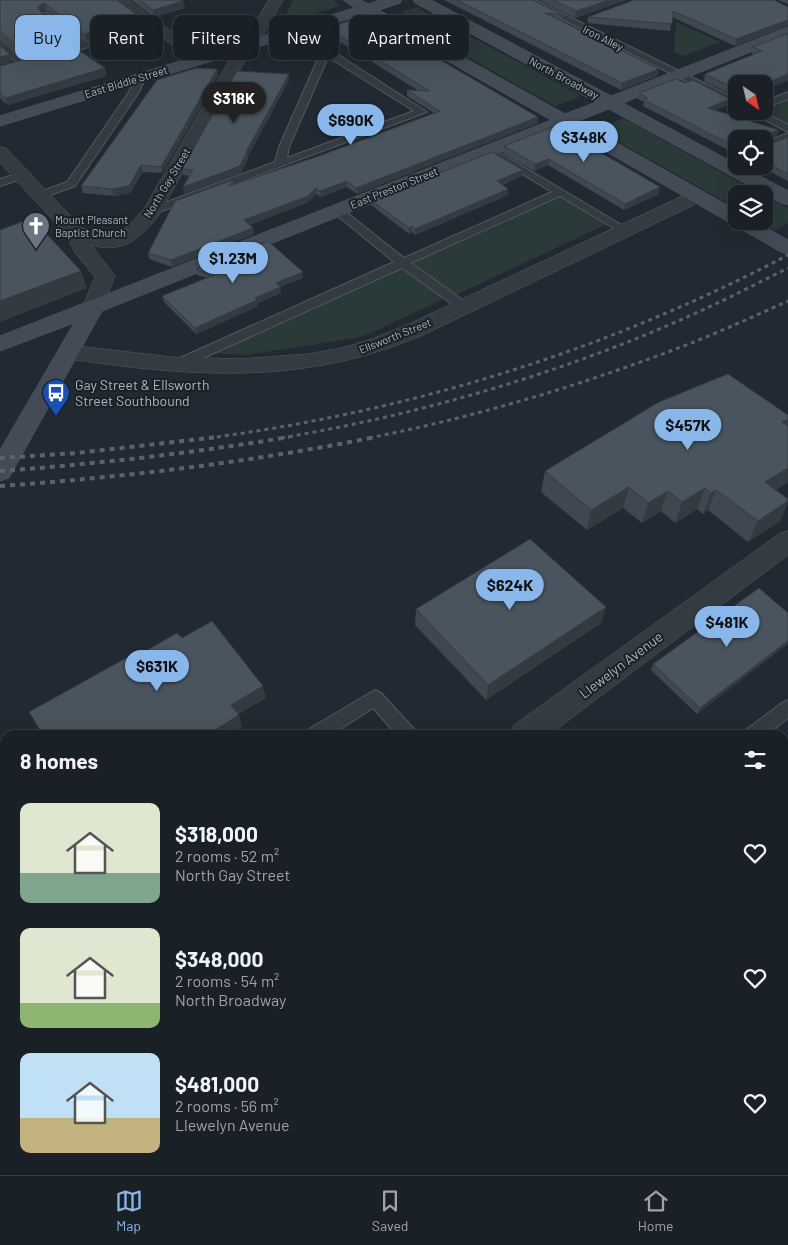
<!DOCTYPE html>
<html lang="en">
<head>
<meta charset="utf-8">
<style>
  :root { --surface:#192026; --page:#262d32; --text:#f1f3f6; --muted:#9fa3a7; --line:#373e43; --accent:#89b7ea }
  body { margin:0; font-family:Barlow,sans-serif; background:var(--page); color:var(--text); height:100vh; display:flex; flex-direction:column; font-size:19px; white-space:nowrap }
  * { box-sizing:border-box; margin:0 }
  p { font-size:16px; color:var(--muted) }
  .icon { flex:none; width:28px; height:28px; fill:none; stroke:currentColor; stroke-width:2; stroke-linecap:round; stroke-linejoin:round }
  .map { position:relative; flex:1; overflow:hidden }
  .side { position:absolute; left:0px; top:730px; width:789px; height:445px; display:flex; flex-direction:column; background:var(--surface); border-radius:15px 15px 0 0; box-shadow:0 5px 20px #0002,0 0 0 1px var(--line) }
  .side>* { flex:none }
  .banner { position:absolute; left:15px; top:15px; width:500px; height:45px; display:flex; gap:10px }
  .needle { width:32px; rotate:146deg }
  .tools { position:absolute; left:728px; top:75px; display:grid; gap:10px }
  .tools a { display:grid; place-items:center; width:45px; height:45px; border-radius:10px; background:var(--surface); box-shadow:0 5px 20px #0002,0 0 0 1px var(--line); font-size:25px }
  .price { position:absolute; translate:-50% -42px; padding:0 11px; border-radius:18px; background:var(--accent); color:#111; font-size:16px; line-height:32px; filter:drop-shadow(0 1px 2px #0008) }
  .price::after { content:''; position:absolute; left:50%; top:30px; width:15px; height:11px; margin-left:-8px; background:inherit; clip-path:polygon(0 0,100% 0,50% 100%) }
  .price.current { background:#222; color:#fff }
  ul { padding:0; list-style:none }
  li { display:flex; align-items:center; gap:15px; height:125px; padding:0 20px }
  li span { display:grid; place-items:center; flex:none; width:140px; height:100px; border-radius:10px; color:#555 }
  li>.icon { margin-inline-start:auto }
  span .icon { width:60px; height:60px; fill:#fffc; stroke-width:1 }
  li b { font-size:21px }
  h2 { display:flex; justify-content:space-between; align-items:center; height:60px; padding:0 20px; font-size:21px }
  .pill { padding:0 18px; border-radius:10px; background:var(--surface); box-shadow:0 5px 20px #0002,0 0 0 1px var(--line); font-size:18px; line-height:45px }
  .pill.current { background:var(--accent); color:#111 }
  .tabs { display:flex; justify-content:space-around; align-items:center; height:70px; border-top:1px solid var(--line); background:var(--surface); font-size:14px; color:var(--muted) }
  .tabs a { display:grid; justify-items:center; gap:2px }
  .tabs .current { color:var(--accent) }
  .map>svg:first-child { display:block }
  .green { fill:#293a38 }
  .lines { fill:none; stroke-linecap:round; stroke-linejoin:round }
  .lane-casing { stroke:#515961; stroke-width:2 }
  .street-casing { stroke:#515961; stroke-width:1 }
  .secondary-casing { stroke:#515961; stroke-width:1 }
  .primary-casing { stroke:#3d454d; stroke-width:1 }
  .lane { fill:#343b43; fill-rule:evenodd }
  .street { fill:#343b43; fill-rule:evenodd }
  .secondary { fill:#424b56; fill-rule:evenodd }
  .primary { fill:#525b63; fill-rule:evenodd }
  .rail-far1 { stroke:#5a636d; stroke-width:3; stroke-dasharray:4 4; stroke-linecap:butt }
  .rail { stroke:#5a636d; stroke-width:4; stroke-dasharray:5 5; stroke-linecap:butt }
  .wall { fill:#3f4851 }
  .shaded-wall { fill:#333b42 }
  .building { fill:#49545e; stroke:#333b42 }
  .labels { text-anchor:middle; stroke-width:4; stroke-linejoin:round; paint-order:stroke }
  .far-street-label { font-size:11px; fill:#aeb6c0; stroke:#1a2128 }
  .far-poi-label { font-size:11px; fill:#aeb6c0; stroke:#1a2128; text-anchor:start }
  .poi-label { font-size:14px; fill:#aeb6c0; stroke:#1a2128; text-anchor:start }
  .street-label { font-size:14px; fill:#aeb6c0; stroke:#1a2128 }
</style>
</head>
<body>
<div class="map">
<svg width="788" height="1175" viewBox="0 0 788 1175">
  <rect width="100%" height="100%" fill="#212a32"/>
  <!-- green -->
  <g class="green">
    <path d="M293,0H333L340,6L281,24L283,18L288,16L286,14Z"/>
    <path d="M416,7L581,96L555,106L398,18L407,15L402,12Z"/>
    <path d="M676,22L721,42L683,56L674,52Z"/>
    <path d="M788,97V125L761,111H764V108Z"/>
    <path d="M623,118L761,194H736V208L594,128L606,122L611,124Z"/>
    <path d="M764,195L788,208V223L775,230L759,221H764Z"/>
    <path d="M562,196L607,224L456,295L412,263Z"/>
    <path d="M402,266L445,298L369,334L356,338L246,355L210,353Z"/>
  </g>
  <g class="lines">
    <defs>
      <g id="lane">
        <path d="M524,0H535L736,99V106Z"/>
        <path d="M46,12L86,42L155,23L159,26L55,57L50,54L52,52L78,45L43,17L42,15Z"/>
        <path d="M293,28L329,49L427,112L156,213H148L146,211L148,209L275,162L279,147L321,52L290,33V29ZM328,57L414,111L287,158L289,147Z"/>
        <path d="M0,39L25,61V65H19L0,47Z"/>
        <path d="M140,75L145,78L139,92L75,186L45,197H37L35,195L37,193L67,182L129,92L135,78Z"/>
        <path d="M788,92V99L764,108V102Z"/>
        <path d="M748,111H761L788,125V132Z"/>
        <path d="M788,133V140L764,150V143Z"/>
        <path d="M490,147L630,230L624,233L620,232L560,196L411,263L467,303L469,306L467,309H459L402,268L181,368H171L169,365L171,362L394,262L333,212L331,210L333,208H341L404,258L552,192L486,152L485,150Z"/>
        <path d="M736,156V163L723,167L718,164Z"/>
        <path d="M23,172L28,175L27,177L0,186V179Z"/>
        <path d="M375,690L381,693L414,729L417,735H397L373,708L331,735H306L309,729Z"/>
        <path d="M788,700V718L767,735H744L747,729L782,703Z"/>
        <path d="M5,1032V1055L0,1057V1034Z"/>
      </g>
      <g id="street">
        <path d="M112,0H128L210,59L208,62H196Z"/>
        <path d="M269,0H283L258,44L246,59L159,215C139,239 124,254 91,245L115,276L101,311L94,312L87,311L83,306L95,277L75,253L66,234L0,163V147L6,148L82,228L102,236H114L127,227L144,209L231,57L244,42Z"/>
        <path d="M696,190L703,192L705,196L703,200L677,213L425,334C305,386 194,377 69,359L61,357L58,352L61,347L69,345L171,357L240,359L308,354L342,348L372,339L409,324Z"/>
        <path d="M788,531V555L549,735H510L514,725L779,534Z"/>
        <path d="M788,986V1025L784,1026V987Z"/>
        <path d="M596,1170H639L637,1175H594Z"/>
      </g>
      <path id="secondary" d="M344,0H361L368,4L380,0H402L400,3L379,10L565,114L596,102L415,3L413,0H431L611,96L788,27V37L623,103L736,164V166H741L788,191V205L781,203L609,109L578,121L736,210V221H755L788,240V254L781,252L563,127L102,311L9,478L0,481V450L74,323L0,351V336L551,120L365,14L0,126V116L354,8Z"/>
      <path id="primary" d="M0,1109L5,1111V1170H37L39,1175H0Z"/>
    </defs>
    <!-- lane casing -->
    <use href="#lane" class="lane-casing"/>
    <!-- street casing -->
    <use href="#street" class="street-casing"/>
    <!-- secondary casing -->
    <use href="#secondary" class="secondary-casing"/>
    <!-- primary casing -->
    <use href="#primary" class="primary-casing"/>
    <!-- lane -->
    <use href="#lane" class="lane"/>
    <!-- street -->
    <use href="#street" class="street"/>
    <!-- secondary -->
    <use href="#secondary" class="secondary"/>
    <!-- primary -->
    <use href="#primary" class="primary"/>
    <!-- rail-far1 -->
    <g class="rail-far1">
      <path d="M209,438C411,411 608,350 788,255"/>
      <path d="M281,438C423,414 566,372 696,313C727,299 758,283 788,268"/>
      <path d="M369,438C480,416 589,383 694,342C726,329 757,315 788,301"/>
    </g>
    <!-- rail -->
    <g class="rail">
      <path d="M0,458L77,453L218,437"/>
      <path d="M0,471C97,464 193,453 289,437"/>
      <path d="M0,486C128,477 250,462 376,437"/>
    </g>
  </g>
  <!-- wall -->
  <g class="wall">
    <path d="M0,0H117L136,14L138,21L133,23L134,27L86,41L46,10L42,13L72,37L74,44L24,58L1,38H0Z"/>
    <path d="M131,0H182L185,8L154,17Z"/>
    <path d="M444,0H533L563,15L562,21H561L657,76L621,90Z"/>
    <path d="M539,0H627L575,18Z"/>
    <path d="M634,0L788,7V26L735,46L672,17L670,31L587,23L588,17Z"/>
    <path d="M778,0H788V4Z"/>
    <path d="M326,28L538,117V123L357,194L347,187L321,197L316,194L309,202L249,225L253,228L254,234L172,267L149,259L148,253L233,180V185L322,155L434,113L407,96V90L419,91L327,34Z"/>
    <path d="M788,33V80L764,90L736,84V97L704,81L705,74L754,55L752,54L753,47Z"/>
    <path d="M0,66L105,68L106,76L7,105L0,98Z"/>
    <path d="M217,69L218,76L162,173L143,172L130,193L114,196L83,193L81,186Z"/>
    <path d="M289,80L248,156V159L241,173L184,194L190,176L183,175L182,169Z"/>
    <path d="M639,93L729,105L715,110L777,136L765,140V146L788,137V181L759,166H764V139H736V154L643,106L644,102L638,99Z"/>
    <path d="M555,126L659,194L624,210L548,165L534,171L503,153L504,146Z"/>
    <path d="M523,170L522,176L502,185L508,189V195L415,235L412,232L409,234L371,205V200Z"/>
    <path d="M196,269L303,272V278L280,287L281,293L258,303V306L196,334L164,302L162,296L207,278L197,275Z"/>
    <path d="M787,426L788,482L776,490L780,521L748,542L708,510L703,514L697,509L675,523L661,511L642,523L623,508L587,530L541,492L545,471Z"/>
    <path d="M416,609L601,623L486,700L415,625Z"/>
    <path d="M788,613L697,714L651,670L653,664Z"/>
    <path d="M788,1096V1175H712L717,1170H784V1101Z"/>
  </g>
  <!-- shaded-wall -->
  <g class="shaded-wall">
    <path d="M609,0H627L575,18L576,11Z"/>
    <path d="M183,1L185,8L154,17L153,10Z"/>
    <path d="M44,3L46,10L40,15L38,7Z"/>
    <path d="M136,14L138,21L133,23L134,27L86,41L85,34L127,17Z"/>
    <path d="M788,20V26L735,46L736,39Z"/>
    <path d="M72,37L74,44L24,58L22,51Z"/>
    <path d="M10,55L12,62L0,65V57Z"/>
    <path d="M105,68L106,76L7,105L5,98Z"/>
    <path d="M217,69L218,76L162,173L161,167Z"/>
    <path d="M659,69L657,76L621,90L622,83Z"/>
    <path d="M289,74V80L248,156V159L241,173L184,194L183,187L246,152Z"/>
    <path d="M788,74V80L764,90V84Z"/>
    <path d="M730,99L729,105L706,114L708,108Z"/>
    <path d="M538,117V123L357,194L356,188Z"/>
    <path d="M779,130L777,136L764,141L765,135Z"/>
    <path d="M549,159L548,165L534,171L535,164Z"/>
    <path d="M141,165L143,172L130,193L114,196L112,189Z"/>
    <path d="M523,170L522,176L496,187L497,181Z"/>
    <path d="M347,181V187L321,197L320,191Z"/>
    <path d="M660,187L659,194L624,210L625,204Z"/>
    <path d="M316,188V194L309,202L245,227L244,220Z"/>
    <path d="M508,189V195L415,235V229Z"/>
    <path d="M412,226V232L409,234V228Z"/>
    <path d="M253,228L254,234L172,267L171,260Z"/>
    <path d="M81,271L87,288L0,322V301Z"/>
    <path d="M303,272V278L280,287L281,293L258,303V306L196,334L195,328L255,298L276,283Z"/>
    <path d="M788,419V424L782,438V422Z"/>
    <path d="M788,468V482L756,503L765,482Z"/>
    <path d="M629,487L623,508L587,530L591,510Z"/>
    <path d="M705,488L697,509L675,523L682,502Z"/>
    <path d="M716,490L708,510L703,514L711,493Z"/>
    <path d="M668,491L661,511L642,523L648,503Z"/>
    <path d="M788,501V503L780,521L748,542L758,521Z"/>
    <path d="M606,607L601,623L486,700L488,685Z"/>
    <path d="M788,641V644L697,714L700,708Z"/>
    <path d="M263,686L266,698L234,717L231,705Z"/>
    <path d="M239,715L242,727L228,735H207Z"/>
    <path d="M415,1170H421L416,1175H409Z"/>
  </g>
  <!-- building -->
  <g class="building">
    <path d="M0,0H117L136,14L127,17L132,20L85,34L44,3L38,7L40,11L72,37L22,51L0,31Z"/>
    <path d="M140,0H182L183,1L153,10Z"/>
    <path d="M457,0H533L563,15L545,13L659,69L622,83Z"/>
    <path d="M553,0H609L576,11Z"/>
    <path d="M634,0H774L788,7V20L736,39L673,11L672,24L588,17Z"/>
    <path d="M365,16L538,117L356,188L347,181L320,191L316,188L308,196L244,220L253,228L171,260L148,253L175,201L233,180L229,186L322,155L440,111L407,90L430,91L326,28Z"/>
    <path d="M788,33V74L764,84H736V89L705,74L762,51L753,47Z"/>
    <path d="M0,45L10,55L0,57Z"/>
    <path d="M73,46L105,68L5,98L0,93V66Z"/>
    <path d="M196,68L217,69L161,167L141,165L129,186L112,189L81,186L157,80Z"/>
    <path d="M237,71L289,74L246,152H247L240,166L183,187L193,170L182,169Z"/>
    <path d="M676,79L685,83L693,80L730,99L708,108L779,130L765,135V146L788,137V174L764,162V139H736V147L644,100L648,98L639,93Z"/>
    <path d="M555,126L660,187L625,204L549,159L535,164L504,146Z"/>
    <path d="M492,152L523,170L497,181L508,189L415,229L412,226L409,228L371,200Z"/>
    <path d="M32,218L81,271L0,301V230Z"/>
    <path d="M268,241L303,272L276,283L280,287L255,298L257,300L195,328L162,296L214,275L196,269Z"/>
    <path d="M728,374L788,415V419L782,422L788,426V468L765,482L788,499V501L758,521L716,490L711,493L705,488L682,502L668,491L648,503L629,487L591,510L545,471L659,402Z"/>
    <path d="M530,539L606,607L488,685L416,609Z"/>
    <path d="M759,588L788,613V641L700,708L653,664Z"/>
    <path d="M212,621L263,686L231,705L239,715L207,735H43L29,712L126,658L128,661L177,633L182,638Z"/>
    <path d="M788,752V901L784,905V756Z"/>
    <path d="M788,1100V1175H716L721,1170H784V1104Z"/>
    <path d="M89,1170H415L409,1175H91Z"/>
  </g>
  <!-- icons -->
  <defs>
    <symbol id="church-pin" viewBox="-11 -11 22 30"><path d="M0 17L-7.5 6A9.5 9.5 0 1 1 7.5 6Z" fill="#6b7280" stroke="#1a2128"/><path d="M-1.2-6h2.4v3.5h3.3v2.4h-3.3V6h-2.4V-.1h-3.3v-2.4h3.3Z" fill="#fff"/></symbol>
    <symbol id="bus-pin" viewBox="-11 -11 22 30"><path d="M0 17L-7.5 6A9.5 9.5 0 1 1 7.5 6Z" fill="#1a4fb4" stroke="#1a2128"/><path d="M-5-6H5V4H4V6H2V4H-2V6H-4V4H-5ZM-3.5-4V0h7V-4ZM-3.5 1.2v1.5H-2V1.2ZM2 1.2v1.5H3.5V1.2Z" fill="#fff"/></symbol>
  </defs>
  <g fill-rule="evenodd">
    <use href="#church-pin" x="20" y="210" width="32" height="43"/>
    <use href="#bus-pin" x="40" y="377" width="32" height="43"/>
  </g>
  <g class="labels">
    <!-- far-street labels -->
    <g class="far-street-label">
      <text transform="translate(603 38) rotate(26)" y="4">Iron Alley</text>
      <text transform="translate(564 78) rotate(28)" y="4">North Broadway</text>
      <text transform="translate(126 82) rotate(-17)" y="4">East Biddle Street</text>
      <text transform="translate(167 183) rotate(-59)" y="4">North Gay Street</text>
      <text transform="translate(394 188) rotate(-22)" y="4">East Preston Street</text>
      <text transform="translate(395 336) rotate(-22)" y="4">Ellsworth Street</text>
    </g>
    <!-- far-poi labels -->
    <g class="far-poi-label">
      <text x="55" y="224">Mount Pleasant<tspan x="55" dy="13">Baptist Church</tspan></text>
    </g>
    <!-- poi labels -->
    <g class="poi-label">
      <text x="75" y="390">Gay Street &amp; Ellsworth<tspan x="75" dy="16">Street Southbound</tspan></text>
    </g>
    <!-- street labels -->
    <g class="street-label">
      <text transform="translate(621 665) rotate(-37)" y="5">Llewelyn Avenue</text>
    </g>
  </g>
</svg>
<div class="tools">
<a><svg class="needle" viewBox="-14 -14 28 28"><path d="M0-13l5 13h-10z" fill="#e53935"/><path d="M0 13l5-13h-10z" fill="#9fa3a7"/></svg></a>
<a><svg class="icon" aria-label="locate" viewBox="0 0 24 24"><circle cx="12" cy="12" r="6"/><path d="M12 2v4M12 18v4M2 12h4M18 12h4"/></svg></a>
<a><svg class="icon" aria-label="layers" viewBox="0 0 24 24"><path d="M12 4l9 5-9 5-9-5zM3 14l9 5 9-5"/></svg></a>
</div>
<b class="price current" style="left:234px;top:124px">$318K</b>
<b class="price" style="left:351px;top:146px">$690K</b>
<b class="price" style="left:584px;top:163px">$348K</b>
<b class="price" style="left:233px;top:284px">$1.23M</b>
<b class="price" style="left:688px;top:451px">$457K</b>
<b class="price" style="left:510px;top:611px">$624K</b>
<b class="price" style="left:727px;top:648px">$481K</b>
<b class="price" style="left:157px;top:692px">$631K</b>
<div class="banner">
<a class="pill current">Buy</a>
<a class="pill">Rent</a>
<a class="pill">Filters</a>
<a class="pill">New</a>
<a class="pill">Apartment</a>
</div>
<section class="side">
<h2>8 homes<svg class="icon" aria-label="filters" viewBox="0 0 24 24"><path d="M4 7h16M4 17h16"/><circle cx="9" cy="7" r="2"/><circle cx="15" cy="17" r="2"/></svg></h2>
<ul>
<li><span style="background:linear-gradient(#dfe7d0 70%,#7fa58c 0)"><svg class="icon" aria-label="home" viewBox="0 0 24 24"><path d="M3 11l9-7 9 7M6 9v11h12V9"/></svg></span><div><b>$318,000</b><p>2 rooms · 52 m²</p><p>North Gay Street</p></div><svg class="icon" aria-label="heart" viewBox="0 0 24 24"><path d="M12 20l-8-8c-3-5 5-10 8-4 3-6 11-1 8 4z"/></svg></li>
<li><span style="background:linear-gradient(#dfe7d0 75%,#8fb573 0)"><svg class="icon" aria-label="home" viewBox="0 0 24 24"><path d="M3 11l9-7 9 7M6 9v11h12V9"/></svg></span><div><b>$348,000</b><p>2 rooms · 54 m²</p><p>North Broadway</p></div><svg class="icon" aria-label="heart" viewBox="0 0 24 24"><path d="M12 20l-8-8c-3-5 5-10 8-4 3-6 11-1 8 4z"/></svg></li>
<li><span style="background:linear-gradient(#bfe0f5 65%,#c2b280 0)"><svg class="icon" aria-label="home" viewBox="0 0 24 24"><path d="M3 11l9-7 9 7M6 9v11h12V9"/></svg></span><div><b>$481,000</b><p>2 rooms · 56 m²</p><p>Llewelyn Avenue</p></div><svg class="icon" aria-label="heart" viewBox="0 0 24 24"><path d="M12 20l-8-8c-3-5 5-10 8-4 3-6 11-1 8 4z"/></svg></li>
</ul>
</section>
</div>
<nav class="tabs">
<a class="current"><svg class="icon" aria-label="map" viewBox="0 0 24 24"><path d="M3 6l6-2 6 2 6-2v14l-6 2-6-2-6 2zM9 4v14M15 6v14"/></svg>Map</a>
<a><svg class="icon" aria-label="saved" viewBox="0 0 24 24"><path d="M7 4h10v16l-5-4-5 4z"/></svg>Saved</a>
<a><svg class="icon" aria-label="home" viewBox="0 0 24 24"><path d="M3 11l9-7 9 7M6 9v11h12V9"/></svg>Home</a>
</nav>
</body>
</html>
